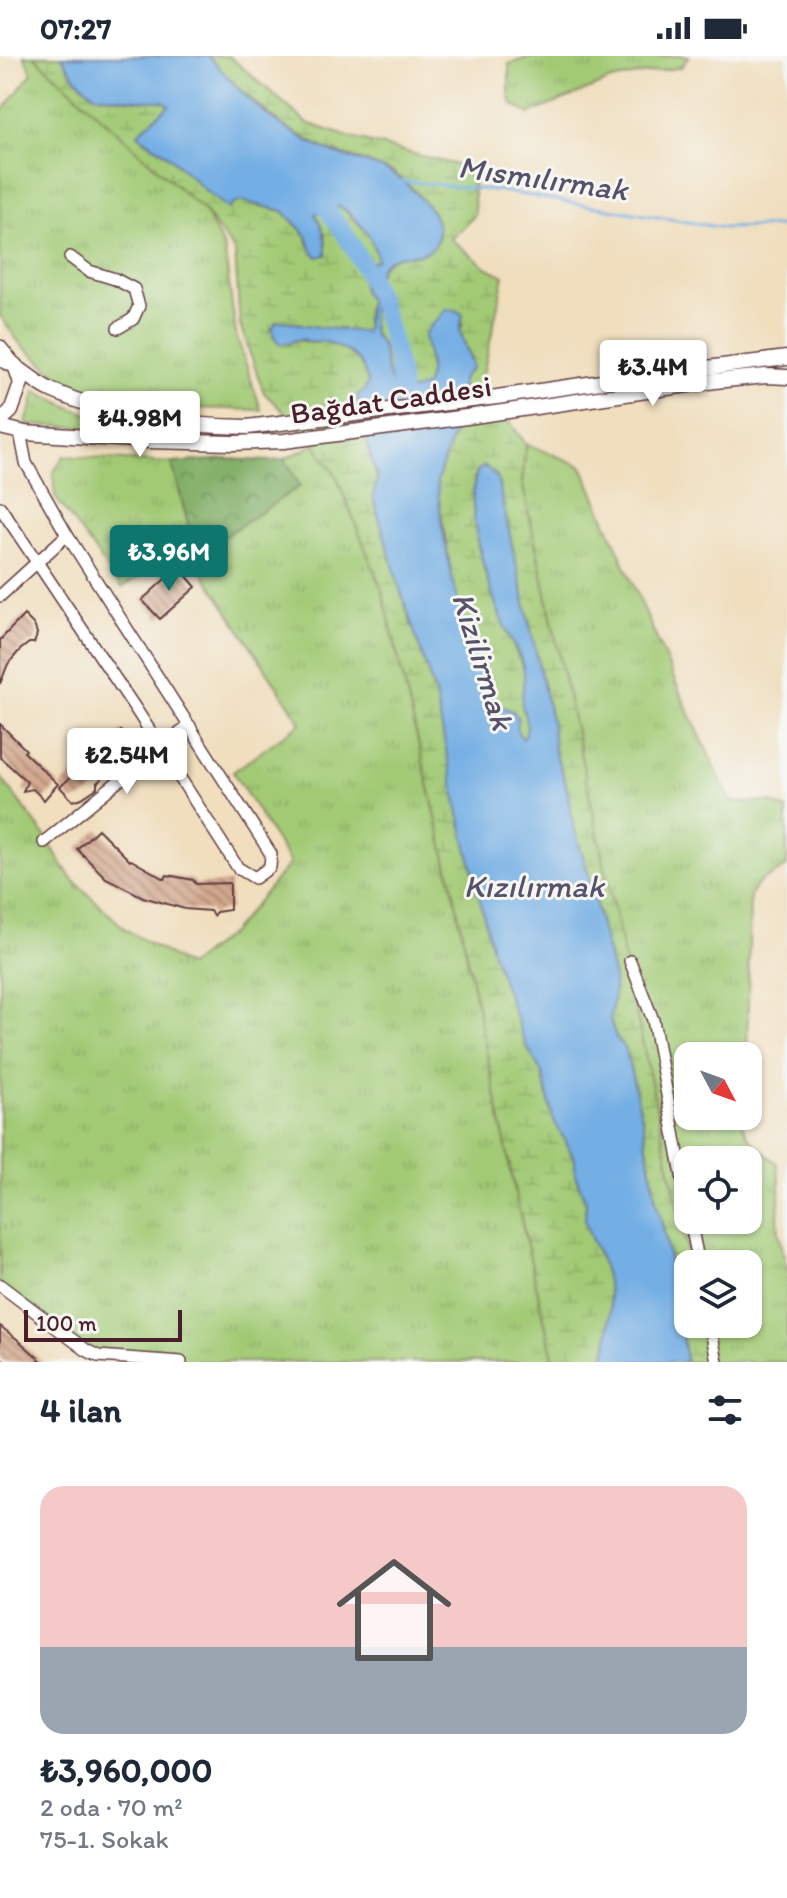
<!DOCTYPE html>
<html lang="tr">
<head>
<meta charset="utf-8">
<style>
  :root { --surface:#fff; --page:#f6f6f7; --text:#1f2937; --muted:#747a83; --accent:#0f766e }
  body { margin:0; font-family:Itim,sans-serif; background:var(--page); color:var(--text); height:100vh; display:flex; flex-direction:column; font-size:30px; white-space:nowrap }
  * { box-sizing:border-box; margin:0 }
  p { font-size:26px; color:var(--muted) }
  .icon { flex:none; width:44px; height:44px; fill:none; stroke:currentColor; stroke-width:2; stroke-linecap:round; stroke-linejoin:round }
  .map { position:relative; height:1306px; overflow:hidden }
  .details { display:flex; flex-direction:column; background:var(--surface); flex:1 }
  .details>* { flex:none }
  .needle { width:52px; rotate:131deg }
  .controls { position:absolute; left:674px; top:986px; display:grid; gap:16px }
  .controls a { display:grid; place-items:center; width:88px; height:88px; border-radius:16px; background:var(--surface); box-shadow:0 2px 6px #0004; font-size:40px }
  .scale { position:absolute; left:24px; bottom:20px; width:158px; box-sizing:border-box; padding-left:8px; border:4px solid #4a1f2b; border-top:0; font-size:22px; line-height:28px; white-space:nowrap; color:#4a1f2b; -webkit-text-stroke:6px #f6f6f2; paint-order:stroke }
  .price { position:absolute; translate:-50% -68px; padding:0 18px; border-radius:8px; background:#fff; color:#222; font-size:26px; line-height:52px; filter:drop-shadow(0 2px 4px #0008) }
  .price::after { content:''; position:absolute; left:50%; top:48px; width:24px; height:18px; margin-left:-12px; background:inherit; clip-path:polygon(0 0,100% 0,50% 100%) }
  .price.selected { background:var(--accent); color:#fff }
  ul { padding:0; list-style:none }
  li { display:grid; align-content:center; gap:16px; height:424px; padding:0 40px }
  li span { display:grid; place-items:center; height:248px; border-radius:24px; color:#555 }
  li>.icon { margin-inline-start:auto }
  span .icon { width:144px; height:144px; fill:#fffc; stroke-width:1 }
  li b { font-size:34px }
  h2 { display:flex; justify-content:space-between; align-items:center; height:96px; padding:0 40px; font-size:34px }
  .status { display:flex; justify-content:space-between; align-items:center; height:56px; padding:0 40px; background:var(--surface); direction:ltr }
  .status svg { height:22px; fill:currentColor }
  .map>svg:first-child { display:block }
  .grass { fill:url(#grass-tufts); stroke:#767450; stroke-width:2; fill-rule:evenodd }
  .forest { fill:url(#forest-crowns); stroke:#666648; stroke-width:2 }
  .wetland { fill:url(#wetland-marsh); stroke:#767450; stroke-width:2 }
  .water { fill:#73aee4; stroke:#5e6688; stroke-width:2 }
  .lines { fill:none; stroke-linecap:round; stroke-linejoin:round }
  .stream { stroke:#73aee4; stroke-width:3 }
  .river { stroke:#73aee4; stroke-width:18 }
  .building { fill:url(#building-back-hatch) }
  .minor-casing { stroke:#633c41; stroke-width:14 }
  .major-casing { stroke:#633c41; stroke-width:17 }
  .minor { stroke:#fff; stroke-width:11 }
  .major { stroke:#fff; stroke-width:14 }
  .labels { text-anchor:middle; stroke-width:6; stroke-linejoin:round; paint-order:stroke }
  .street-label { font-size:30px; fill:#4a1f2b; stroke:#f6f6f2 }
  .water-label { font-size:32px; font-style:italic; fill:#58516c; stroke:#f6f6f2 }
</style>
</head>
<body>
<div class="status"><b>07:27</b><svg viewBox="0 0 49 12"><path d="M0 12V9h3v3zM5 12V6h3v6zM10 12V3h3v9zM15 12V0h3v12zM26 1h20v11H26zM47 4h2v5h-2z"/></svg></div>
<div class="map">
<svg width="787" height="1306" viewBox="0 0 787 1306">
  <defs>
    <pattern id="grass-tufts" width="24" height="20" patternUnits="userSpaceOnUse" patternTransform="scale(2)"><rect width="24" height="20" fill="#a2ca75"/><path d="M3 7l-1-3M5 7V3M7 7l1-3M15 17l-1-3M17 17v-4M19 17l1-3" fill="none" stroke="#8dad65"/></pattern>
    <pattern id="forest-crowns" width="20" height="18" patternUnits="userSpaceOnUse" patternTransform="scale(2)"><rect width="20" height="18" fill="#81ae66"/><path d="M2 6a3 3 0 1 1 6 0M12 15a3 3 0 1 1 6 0" fill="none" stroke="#6c8d54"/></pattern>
    <pattern id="wetland-marsh" width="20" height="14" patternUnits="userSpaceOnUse" patternTransform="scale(2)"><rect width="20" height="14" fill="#a2ca75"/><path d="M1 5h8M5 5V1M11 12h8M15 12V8" fill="none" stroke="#8dad65"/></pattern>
    <pattern id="building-back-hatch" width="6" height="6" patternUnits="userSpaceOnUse" patternTransform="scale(2)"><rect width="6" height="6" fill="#d2a78d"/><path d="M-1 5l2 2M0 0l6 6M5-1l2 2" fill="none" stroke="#ac8773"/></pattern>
  </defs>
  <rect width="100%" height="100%" fill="#f6f6f2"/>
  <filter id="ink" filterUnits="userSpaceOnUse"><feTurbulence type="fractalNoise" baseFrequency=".0125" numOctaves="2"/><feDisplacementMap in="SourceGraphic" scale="16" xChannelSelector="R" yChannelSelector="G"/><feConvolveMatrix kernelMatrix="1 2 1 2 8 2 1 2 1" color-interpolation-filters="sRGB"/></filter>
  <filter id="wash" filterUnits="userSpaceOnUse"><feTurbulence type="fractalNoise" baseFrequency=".006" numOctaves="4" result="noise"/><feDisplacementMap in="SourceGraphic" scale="32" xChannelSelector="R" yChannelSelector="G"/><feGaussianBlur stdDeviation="1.8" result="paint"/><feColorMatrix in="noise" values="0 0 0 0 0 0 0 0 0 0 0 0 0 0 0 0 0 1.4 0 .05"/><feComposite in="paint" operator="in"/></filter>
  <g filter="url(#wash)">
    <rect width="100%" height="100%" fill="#f0debd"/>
    <!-- grass -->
    <g class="grass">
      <path d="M24,0H34L204,155L224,191L236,278L261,354L128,350L62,323L21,289L0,260V58L32,17Z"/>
      <path d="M534,0H689L681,11L611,24L529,58L512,48L509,39V8Z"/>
      <path d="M35,335C62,348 93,363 123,367C171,374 220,371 267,370L268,376L250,378L25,369L32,350Z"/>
      <path d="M315,388L337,421L383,537L454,837L519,1154L554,1306H151L71,1295L39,1254L0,1235V720L43,777L71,822L125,873L188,910L232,876L290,807L233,716L301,667L185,489L122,532L55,441L53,417L64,400L172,407L193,487L300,430L285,403Z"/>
      <path d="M526,388L582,410L681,639L731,746H770L787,754V811L761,825L750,838L747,1000H688V1060H740C744,1083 760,1093 777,1107L780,1125L778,1162L779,1178L787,1212V1306H710L702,1268H748V1208H690L522,426ZM688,1104H748V1164H688Z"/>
    </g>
    <!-- forest -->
    <path class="forest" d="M226,403L271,405L285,403L300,430L210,490L193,487L172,407Z"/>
    <!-- wetland -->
    <g class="wetland">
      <path d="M34,0H62C69,15 82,30 95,39L146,45H163L170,49L138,78C147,88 155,89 165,97L222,148L229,153L233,148L241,145L283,155L307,180L308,188L326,199L325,180L315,158L339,150C353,160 371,178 376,194C379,208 372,225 370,238C367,251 366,264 366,277L317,271L284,265L276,266L272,273L274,281L288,288C300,282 301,285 312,287C317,287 321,285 325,286C349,289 363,305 368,327L364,335L369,391L377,424L373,441L399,530L435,638L513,950L525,987L542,1017L550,1050L575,1103V1119L586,1146L585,1163L587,1172C591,1184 598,1195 602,1207C614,1241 611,1271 604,1306H554L519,1154L454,837L383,537L337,421L309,380L264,337L240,269L235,196L204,155Z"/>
      <path d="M208,0H229L307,67L352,82L456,109L473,124L475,159L451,183L486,211L504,220L481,328L526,388L522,426L690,1208H688V1268H702L710,1306H686L677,1246L663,1171L656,1145L643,1066L626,995L616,981L610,964L614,922L587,813L574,772L566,728L554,694L552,669L497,421L492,415L474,422L473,447L478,490L487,523L502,565L525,616L522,642L528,676L523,684L517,678L513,655L498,649L488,635L464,571L452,520L437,434V425L454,375L462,331V323L471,303L460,275L463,267L424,280C428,297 433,314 425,330L401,338C386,325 386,309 383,293C382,286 376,283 374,277C369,261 373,215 387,205C410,189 419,214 439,180L433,157L413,133L393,116L361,104L327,94L282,69L238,32Z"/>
    </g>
    <!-- water -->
    <path class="water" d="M62,0H208C219,10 227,21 237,31C250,45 267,60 283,70C297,79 311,88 326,94C368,111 388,104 421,143C424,147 430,152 433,157C438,166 441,183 433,191C419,205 397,193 383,208C374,218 369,267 374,279C377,285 382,287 383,294C385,310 388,327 401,338L425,330C433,314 428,297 424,280L429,272L447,253L455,254L463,258L460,275L473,311L462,323V331L454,375L437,425L442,470L452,520L464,571L479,612L488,635L498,649L513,655L518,662C515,671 516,676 523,683C531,670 524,662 522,648C521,638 525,627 524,617C523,601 508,580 502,565C488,529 462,450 478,414L485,410L497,421L552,669L554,694L566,728L574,772L587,813L614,922V938L610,964L616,981L626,995L643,1066L656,1145L663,1171L677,1246L686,1306H604C611,1271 614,1241 602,1207C598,1195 591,1184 587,1172L585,1164L586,1146L575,1119V1103L554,1065L542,1017L525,987L493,898L458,754L435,638L399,530L373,441L377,424L376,416L370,400L357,339L364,335L368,327C364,310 358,300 342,293C336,290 331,286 324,286C323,286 312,286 311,286C301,285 309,282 298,284C291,285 287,288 280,288L274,281L272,273L276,266L284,265L317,271L365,276L369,243L364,237L360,220L369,207L377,204C375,183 357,162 340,150L315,158C323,172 327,183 326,199L318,201L312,196L307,180L283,155L241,145L233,148L229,153L208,137L165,97C155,89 147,88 138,77L169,49L163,45H147L95,39C82,30 69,15 62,0Z"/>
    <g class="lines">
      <!-- stream -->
      <path class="stream" d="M402,125L501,135L724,172L787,170"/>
      <!-- river -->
      <path class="river" d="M313,136C368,200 399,276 404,360"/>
    </g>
    <g id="blocks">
      <!-- building -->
      <g class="building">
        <path d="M177,512L185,518L196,531L160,563L142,544Z"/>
        <path d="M24,559L34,569L37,577L36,582L34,587H29L20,594L8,608L0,628V584Z"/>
        <path d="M0,668L26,694L24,696L58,728L44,744L33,733L23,735L27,726L0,701Z"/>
        <path d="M121,675L135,689L123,705L117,708L97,727V732L82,742L73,745L60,731Z"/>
        <path d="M98,773L130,805L131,804L165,823L167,819L193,824L196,828L230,827V854L216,856L213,860L210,855L185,853L143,841L106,822L77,793Z"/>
        <path d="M0,1270L17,1283L43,1306H5L0,1302Z"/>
      </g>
    </g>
  </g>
  <g filter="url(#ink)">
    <use href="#blocks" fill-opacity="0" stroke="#633c41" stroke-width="2"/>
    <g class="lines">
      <defs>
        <g id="minor">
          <path d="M70,201L89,215L115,223L134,233L139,250L133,263L118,272"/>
          <path d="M0,290L15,308"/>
          <path d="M0,451L137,655L238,812L255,822L270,811L271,798L67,479L26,407L20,376"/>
          <path d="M0,540L67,479"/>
          <path d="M44,786L160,691L190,670"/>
          <path d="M630,905L653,964L688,1151"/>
          <path d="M690,1164L699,1208"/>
          <path d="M0,1229L86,1294L98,1300L181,1306"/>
          <path d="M710,1268L717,1306"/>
        </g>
        <g id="major">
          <path d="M0,303C23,311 32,326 53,335C114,362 181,370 247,371L497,341L657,318L787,302"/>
          <path d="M0,365L11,355L21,327L15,309"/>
          <path d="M0,371L25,377L150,385L234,387L284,385L474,360L715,325L766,320L787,321"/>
        </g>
      </defs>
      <!-- minor casing -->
      <use href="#minor" class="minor-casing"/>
      <!-- major casing -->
      <use href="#major" class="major-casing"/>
      <!-- minor -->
      <use href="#minor" class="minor"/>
      <!-- major -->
      <use href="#major" class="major"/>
    </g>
  </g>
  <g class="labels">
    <!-- street labels -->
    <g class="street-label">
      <text transform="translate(391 344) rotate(-8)" y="10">Bağdat Caddesi</text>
    </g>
    <!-- water labels -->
    <g class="water-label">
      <text transform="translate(543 122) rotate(8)" y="11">Mısmılırmak</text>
      <text transform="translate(483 605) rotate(73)" y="11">Kizilirmak</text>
      <text x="534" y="841">Kızılırmak</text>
    </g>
  </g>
</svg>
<div class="controls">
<a><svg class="needle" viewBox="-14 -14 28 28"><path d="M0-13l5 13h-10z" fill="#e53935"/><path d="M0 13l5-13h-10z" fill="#747a83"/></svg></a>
<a><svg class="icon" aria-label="locate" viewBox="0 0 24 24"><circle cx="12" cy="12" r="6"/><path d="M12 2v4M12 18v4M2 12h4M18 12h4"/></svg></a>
<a><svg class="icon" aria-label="layers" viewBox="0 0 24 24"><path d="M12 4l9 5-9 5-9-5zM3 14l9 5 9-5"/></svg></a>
</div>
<div class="scale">100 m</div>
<b class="price" style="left:653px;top:352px">₺3.4M</b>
<b class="price" style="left:140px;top:403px">₺4.98M</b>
<b class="price selected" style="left:169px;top:537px">₺3.96M</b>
<b class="price" style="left:127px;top:740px">₺2.54M</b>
</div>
<section class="details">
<h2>4 ilan<svg class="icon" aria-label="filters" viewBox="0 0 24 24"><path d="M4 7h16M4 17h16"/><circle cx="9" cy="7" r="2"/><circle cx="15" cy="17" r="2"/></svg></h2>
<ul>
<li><span style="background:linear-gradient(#f6c9c9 65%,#9aa5b1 0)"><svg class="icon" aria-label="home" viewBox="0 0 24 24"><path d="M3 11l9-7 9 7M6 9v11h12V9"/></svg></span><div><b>₺3,960,000</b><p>2 oda · 70 m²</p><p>75-1. Sokak</p></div></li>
</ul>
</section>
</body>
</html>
